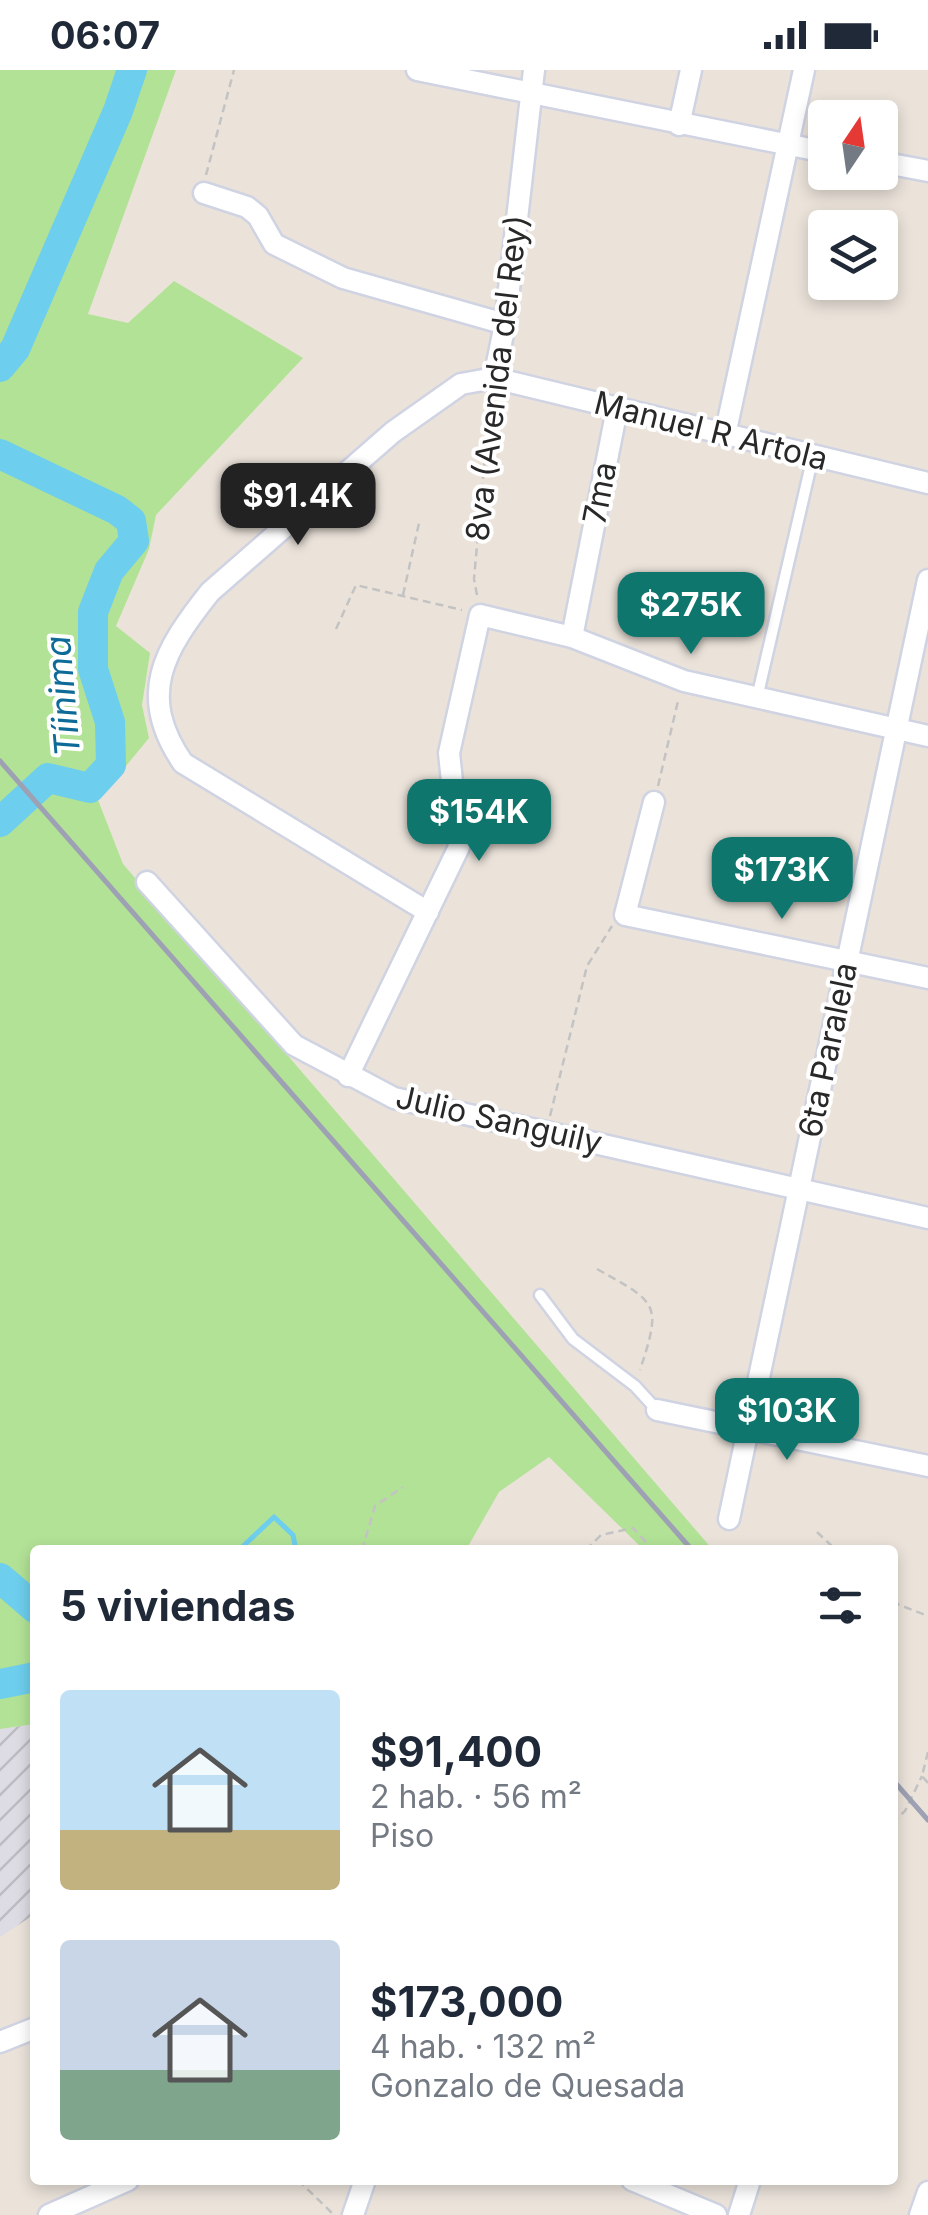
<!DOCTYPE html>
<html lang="es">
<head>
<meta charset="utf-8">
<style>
  :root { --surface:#fff; --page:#f6f6f7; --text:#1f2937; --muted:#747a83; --accent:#0f766e }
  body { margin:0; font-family:Inter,sans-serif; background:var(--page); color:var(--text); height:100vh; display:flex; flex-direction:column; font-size:38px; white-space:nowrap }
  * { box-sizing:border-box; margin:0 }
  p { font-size:32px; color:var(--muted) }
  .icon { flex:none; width:55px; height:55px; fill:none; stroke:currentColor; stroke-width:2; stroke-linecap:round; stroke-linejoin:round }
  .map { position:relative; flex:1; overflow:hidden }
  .panel { position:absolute; left:30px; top:1475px; width:868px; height:640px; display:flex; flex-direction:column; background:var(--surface); border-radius:10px; box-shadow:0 5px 15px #0003 }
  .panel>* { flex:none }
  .needle { width:65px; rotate:13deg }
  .tools { position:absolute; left:808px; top:30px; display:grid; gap:20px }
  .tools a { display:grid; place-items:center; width:90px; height:90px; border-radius:10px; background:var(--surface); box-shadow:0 5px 15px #0003; font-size:50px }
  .price { position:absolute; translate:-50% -85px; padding:0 22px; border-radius:20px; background:var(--accent); color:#fff; font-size:32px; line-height:65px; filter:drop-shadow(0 2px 5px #0008) }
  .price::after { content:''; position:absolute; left:50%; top:60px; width:30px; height:22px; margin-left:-15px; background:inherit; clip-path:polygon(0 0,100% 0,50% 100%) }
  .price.on { background:#222; color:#fff }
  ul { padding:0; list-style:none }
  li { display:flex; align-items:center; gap:30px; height:250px; padding:0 30px }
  li span { display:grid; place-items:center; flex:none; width:280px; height:200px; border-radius:10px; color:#555 }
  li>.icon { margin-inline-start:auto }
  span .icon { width:120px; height:120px; fill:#fffc; stroke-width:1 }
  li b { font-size:42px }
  h2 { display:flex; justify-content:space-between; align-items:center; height:120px; padding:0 30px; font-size:42px }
  .status { display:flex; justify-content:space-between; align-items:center; height:70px; padding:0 50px; background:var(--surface); direction:ltr }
  .status svg { height:28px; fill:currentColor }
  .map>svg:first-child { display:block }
  .industrial { fill:url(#industrial-furrows) }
  .grass { fill:#b2e296 }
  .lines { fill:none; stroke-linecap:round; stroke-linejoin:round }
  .stream { stroke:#6dceed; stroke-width:5 }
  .river { stroke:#6dceed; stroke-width:30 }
  .service-casing { stroke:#cfd3e2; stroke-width:15 }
  .minor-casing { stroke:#cfd3e2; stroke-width:25 }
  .path { stroke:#c3c3c3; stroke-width:2.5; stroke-dasharray:8 5; stroke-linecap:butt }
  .service { stroke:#fff; stroke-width:10 }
  .minor { stroke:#fff; stroke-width:20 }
  .rail { stroke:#9da1b3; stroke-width:5 }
  .labels { text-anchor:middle; stroke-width:8; stroke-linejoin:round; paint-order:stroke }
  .street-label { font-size:32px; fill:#282828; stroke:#fff }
  .water-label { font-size:35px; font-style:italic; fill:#0e6b97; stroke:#fff }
</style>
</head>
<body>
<div class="status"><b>06:07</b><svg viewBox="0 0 49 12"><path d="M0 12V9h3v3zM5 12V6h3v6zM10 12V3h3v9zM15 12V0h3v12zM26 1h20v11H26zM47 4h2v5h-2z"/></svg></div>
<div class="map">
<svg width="928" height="2145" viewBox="0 0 928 2145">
  <defs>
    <pattern id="industrial-furrows" width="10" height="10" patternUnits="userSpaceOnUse" patternTransform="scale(2.5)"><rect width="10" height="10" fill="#dddbe3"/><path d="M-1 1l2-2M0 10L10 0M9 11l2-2" fill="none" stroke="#bebcc3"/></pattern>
  </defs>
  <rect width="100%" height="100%" fill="#ebe3da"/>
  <!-- industrial -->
  <path class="industrial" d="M35,1654V1844L0,1867V1659Z"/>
  <!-- grass -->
  <path class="grass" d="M0,0H176L88,244L128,253L174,211L303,288L156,445L149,479L116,556L150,583L142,635L149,668L98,730L123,794L713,1480H644L549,1387L499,1422L466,1480H35V1654L0,1659Z"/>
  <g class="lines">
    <!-- stream -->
    <path class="stream" d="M239,1480L274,1447L293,1465L296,1480"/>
    <!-- river -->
    <g class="river">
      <path d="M0,297L15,279L118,41L132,0"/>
      <path d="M0,384L117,440L131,451L134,471L109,501L93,542V599L110,652L111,695L90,718L48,708L0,752"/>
      <path d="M0,1508L35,1538"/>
      <path d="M0,1614L35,1607"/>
    </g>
    <defs>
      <g id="service">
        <path d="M757,628L813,386"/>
        <path d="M540,1225L573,1269L635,1316L657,1340"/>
      </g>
      <g id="minor">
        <path d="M417,0L825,82"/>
        <path d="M679,55L691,0"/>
        <path d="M880,92L928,101"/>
        <path d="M204,123L247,137L258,146L274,174L343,208L505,254"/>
        <path d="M494,308L505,254L534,0"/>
        <path d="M725,365L804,0"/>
        <path d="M572,567L617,339"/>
        <path d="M654,732L625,845L928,908"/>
        <path d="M147,812L294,975L394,1028L928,1148"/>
        <path d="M428,842L183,693C136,625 164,580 210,522L393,362L461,314L494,308L928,413"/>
        <path d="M348,1006L459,777L449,683L480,545L572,567L684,611L928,666"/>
        <path d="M657,1340L928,1396"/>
        <path d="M729,1449L928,510"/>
        <path d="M0,1972L35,1958"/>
        <path d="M632,2110L716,2145"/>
        <path d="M49,2145L128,2110"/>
        <path d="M353,2145L365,2110"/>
        <path d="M739,2145L750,2110"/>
        <path d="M920,2145L928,2122"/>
      </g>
    </defs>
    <!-- service casing -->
    <use href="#service" class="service-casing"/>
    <!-- minor casing -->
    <use href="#minor" class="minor-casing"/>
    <!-- path -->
    <g class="path">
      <path d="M206,105L234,0"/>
      <path d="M403,525L419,453"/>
      <path d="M477,525L474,509L490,329"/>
      <path d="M336,559L356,515L462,540"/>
      <path d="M658,716L678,631"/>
      <path d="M550,1046L587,896L612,856"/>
      <path d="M597,1199C658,1233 662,1233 640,1300"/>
      <path d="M817,1462L836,1480"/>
      <path d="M362,1480L375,1436L403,1417"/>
      <path d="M586,1480L601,1465L633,1458L653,1480"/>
      <path d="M892,1532L928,1546"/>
      <path d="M928,1682L922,1706L928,1713"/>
      <path d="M892,1753L905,1741L922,1706"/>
      <path d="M298,2110L333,2144"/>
    </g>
    <!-- service -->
    <use href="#service" class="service"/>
    <!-- minor -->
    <use href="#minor" class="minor"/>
    <!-- rail -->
    <g class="rail">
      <path d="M0,691L692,1480"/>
      <path d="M892,1709L928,1750"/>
    </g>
  </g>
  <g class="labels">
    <!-- street labels -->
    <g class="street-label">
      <text transform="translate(497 308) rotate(-83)" y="11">8va (Avenida del Rey)</text>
      <text transform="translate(711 361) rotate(14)" y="11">Manuel R Artola</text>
      <text transform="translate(600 423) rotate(-79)" y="11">7ma</text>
      <text transform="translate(828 980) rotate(-78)" y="11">6ta Paralela</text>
      <text transform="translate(499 1050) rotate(13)" y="11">Julio Sanguily</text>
    </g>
    <!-- water labels -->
    <g class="water-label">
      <text transform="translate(63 626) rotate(-95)" y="12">Tíinima</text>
    </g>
  </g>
</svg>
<div class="tools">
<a><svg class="needle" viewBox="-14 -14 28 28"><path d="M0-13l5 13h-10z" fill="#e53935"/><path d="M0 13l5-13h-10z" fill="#747a83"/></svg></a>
<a><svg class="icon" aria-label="layers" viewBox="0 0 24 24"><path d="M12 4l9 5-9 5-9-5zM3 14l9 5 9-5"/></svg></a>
</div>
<b class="price on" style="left:298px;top:478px">$91.4K</b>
<b class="price" style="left:691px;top:587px">$275K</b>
<b class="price" style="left:479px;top:794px">$154K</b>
<b class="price" style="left:782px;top:852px">$173K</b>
<b class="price" style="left:787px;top:1393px">$103K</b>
<section class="panel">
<h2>5 viviendas<svg class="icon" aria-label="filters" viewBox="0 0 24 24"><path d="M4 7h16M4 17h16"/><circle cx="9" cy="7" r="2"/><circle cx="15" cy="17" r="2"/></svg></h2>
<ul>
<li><span style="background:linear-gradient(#bfe0f5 70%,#c2b280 0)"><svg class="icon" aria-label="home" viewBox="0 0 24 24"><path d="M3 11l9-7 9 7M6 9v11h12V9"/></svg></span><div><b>$91,400</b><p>2 hab. · 56 m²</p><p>Piso</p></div></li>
<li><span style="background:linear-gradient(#c9d6e8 65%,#7fa58c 0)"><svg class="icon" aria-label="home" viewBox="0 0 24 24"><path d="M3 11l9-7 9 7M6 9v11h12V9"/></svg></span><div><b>$173,000</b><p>4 hab. · 132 m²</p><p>Gonzalo de Quesada</p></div></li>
</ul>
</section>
</div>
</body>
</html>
